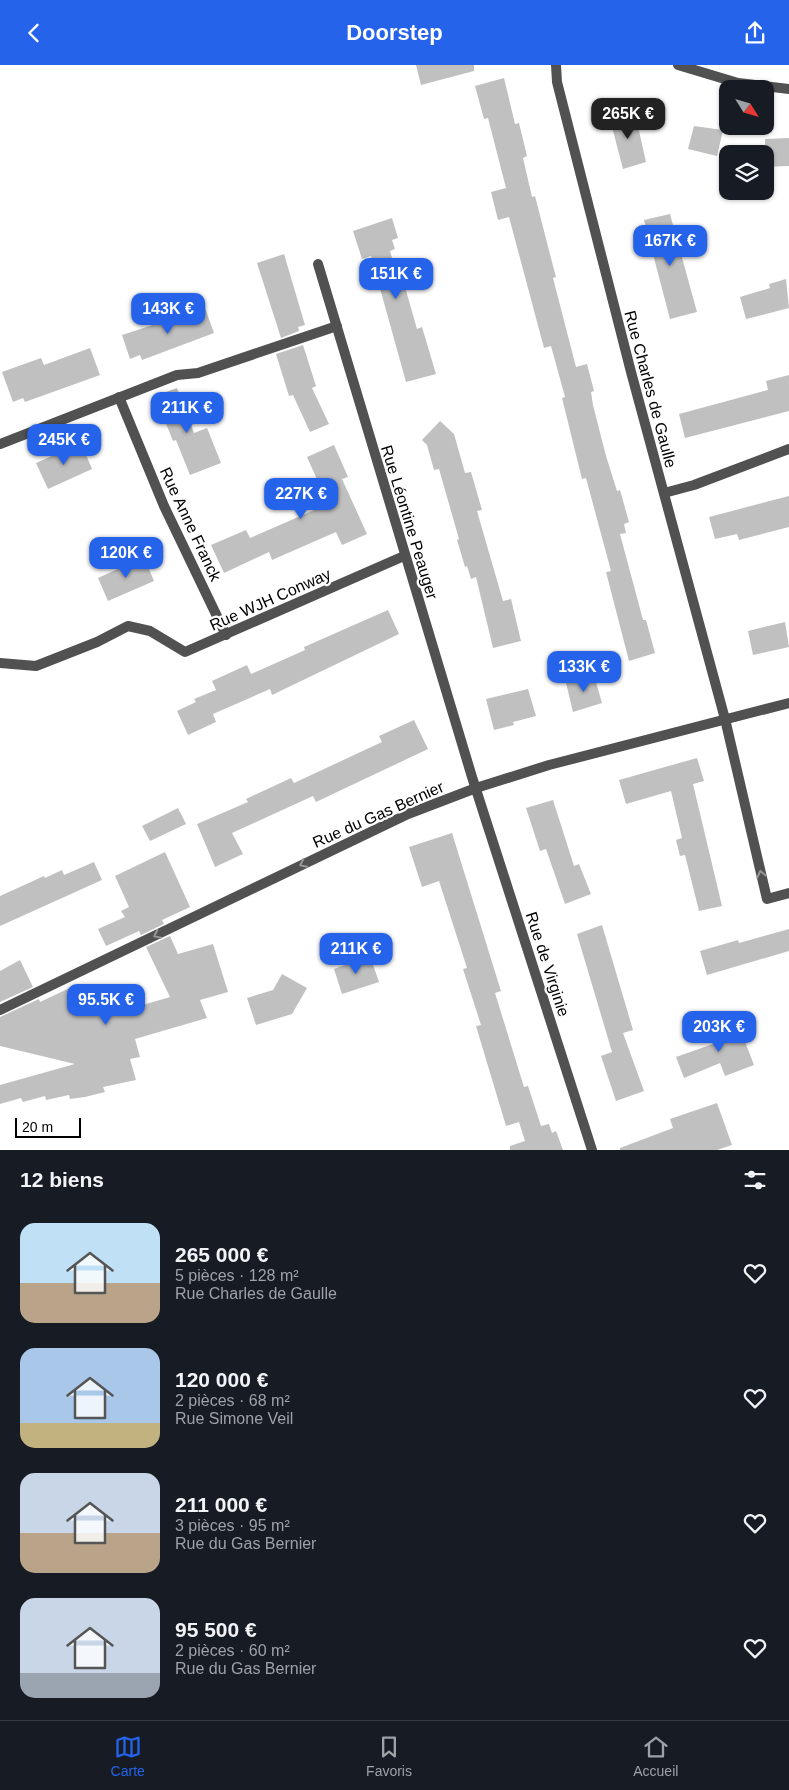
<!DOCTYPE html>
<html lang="fr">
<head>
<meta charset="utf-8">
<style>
  :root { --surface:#171b24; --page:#242831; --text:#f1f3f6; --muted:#9ea1a6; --line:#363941; --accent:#2563eb }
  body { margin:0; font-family:Helvetica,sans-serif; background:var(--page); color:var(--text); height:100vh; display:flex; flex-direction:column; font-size:19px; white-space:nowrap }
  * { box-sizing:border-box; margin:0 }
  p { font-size:16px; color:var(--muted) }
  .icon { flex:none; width:28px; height:28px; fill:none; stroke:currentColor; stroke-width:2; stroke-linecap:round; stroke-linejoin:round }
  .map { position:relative; height:1085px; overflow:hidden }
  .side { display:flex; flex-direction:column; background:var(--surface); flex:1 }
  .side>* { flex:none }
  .needle { width:32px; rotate:127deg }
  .fabs { position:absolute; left:719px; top:15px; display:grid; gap:10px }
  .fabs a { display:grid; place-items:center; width:55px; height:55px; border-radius:10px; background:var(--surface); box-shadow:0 1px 4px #0004; font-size:25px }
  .scale { position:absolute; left:15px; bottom:12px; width:66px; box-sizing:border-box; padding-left:5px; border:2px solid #000; border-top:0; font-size:14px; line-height:18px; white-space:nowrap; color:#000; -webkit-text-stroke:4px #fff; paint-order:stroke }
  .price { position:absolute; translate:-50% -42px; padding:0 11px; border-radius:10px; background:var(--accent); color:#fff; font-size:16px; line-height:32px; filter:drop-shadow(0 1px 2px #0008) }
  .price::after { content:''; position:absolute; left:50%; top:30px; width:15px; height:11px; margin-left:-8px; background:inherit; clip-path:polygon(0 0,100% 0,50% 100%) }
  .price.current { background:#222; color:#fff }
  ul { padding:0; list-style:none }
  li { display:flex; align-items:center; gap:15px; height:125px; padding:0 20px }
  li span { display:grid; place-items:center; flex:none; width:140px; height:100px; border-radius:15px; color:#555 }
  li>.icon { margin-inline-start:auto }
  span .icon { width:60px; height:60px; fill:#fffc; stroke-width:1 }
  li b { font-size:21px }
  h2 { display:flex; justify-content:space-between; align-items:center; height:60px; padding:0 20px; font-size:21px }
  header { display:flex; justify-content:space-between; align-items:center; height:65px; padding:0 20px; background:var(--accent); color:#fff; font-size:22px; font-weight:600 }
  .tab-bar { display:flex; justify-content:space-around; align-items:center; height:70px; border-top:1px solid var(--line); background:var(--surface); font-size:14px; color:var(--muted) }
  .tab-bar a { display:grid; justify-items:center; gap:2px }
  .tab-bar .current { color:var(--accent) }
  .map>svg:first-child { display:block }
  .building { fill:#c0c0c0 }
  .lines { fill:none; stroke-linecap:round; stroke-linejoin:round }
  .street { stroke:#515151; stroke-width:10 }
  .oneway { stroke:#979797 }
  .labels { text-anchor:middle; stroke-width:4.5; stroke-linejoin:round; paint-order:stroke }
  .street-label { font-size:16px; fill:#000; stroke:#fff }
</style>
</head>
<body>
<header><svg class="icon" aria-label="back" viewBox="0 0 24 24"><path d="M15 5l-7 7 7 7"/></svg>Doorstep<svg class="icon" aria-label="share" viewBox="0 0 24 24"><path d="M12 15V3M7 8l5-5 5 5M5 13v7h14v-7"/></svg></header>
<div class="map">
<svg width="789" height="1085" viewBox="0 0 789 1085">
  <rect width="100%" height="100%" fill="#fff"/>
  <!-- building -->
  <g class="building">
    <path d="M416,0H474V6L421,20Z"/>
    <path d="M504,13L515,59L519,58L527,91L523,93L532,132L535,131L552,197L556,212L553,213L576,302L587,299L594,326L591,327L593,340L606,391L617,426L620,425L629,457L624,459L626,468L620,469L643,555H646L655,588L629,596L606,507L611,506L586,413L582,414L562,333L565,332L551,281L544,283L509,152L498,155L491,127L506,123L488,53L484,54L475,21Z"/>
    <path d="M635,48L646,97L623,104L610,54Z"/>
    <path d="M694,61L723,65L717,91L688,84Z"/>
    <path d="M789,73V101L765,102V74Z"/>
    <path d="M670,149L697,247L670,254L644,155Z"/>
    <path d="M392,153L398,173L392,175L395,184L390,186L401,223L405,222L417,264L422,262L436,309L406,317L371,191L362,194L353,166Z"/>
    <path d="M284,189L305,260L298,262L299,266L281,273L257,198Z"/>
    <path d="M786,214L789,243L746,254L740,232L770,223L769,219Z"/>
    <path d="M205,243L214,268L142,295L140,290L130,294L122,270Z"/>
    <path d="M303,280L316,321L312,323L329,359L310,367L293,330L289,331L276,289Z"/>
    <path d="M90,283L100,310L25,337L23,333L13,337L2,307L41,293L44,300Z"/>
    <path d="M789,310V346L685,373L679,349L768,325L766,316Z"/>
    <path d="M177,323L194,368L207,363L221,398L190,410L176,375L173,376L155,331Z"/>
    <path d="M440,356L454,369L465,408L471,407L482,445L477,446L503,536L511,534L521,576L493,583L476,512L471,514L467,501L465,502L457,475L459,474L439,404L434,405L427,380L422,375Z"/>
    <path d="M81,378L92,404L48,424L36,398Z"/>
    <path d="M334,380L348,412L342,414L367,469L342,480L336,467L272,495L269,487L224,508L211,480L246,465L250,473L328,439L307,392Z"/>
    <path d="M789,431V462L739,475L737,469L715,474L709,452Z"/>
    <path d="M144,492L154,516L108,536L98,513Z"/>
    <path d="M388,545L399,569L272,630L270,624L213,649L216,657L188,670L177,646L196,637L194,634L216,625L212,616L247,600L251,609L305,585L304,582Z"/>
    <path d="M785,557L789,582L753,590L748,566Z"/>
    <path d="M594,610L602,638L573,647L566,618Z"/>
    <path d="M528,624L536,651L513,657L514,660L494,665L486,634Z"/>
    <path d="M414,655L428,684L316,737L313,731L232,768L243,789L215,802L197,759L248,737L246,734L291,713L294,718L382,677L379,671Z"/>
    <path d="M697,693L704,716L693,719L722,841L699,846L685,790L680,791L676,775L682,773L671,726L626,739L619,715Z"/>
    <path d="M553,735L574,801L579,799L591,829L565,839L546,784L540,786L526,743Z"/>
    <path d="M178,743L186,759L150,776L142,761Z"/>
    <path d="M452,768L501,926L495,928L524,1022L528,1021L541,1061L549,1059L552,1068L556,1066L563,1085H510V1081L525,1076L519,1057L506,1061L476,961L481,960L463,904L467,903L439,816L422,822L409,782Z"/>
    <path d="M165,787L190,842L162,855L164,859L141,870L139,866L106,881L98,864L125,852L121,846L129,842L115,811Z"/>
    <path d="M94,797L102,815L0,861V831L44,811L45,813L62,805L64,810Z"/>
    <path d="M602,860L633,965L623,968L644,1026L616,1036L601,991L612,987L577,869Z"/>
    <path d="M789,864V886L707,910L700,886L738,875L739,878Z"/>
    <path d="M170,871L178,889L213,879L228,927L200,935L207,953L135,974L140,992L130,994L136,1015L103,1022L105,1027L85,1032L70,1034L69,1030L46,1035L45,1031L23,1037L21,1033L0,1039V1020L75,999L0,981V952L39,934L40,937L76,920L79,929L111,921L117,942L127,939L129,944L170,932L146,882Z"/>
    <path d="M370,891L379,917L342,929L334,904Z"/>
    <path d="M20,895L33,922L0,937V906Z"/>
    <path d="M282,909L307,923L292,949L256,960L247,933L273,925Z"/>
    <path d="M737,956L754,1000L725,1011L720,998L684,1013L676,992L713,979L708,966Z"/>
    <path d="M717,1038L732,1080L717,1085H620V1083L673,1063L670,1054Z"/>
  </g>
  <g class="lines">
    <!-- street -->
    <g class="street">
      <path d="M556,0L557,17L631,307L725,654L767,834L789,828"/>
      <path d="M678,0L738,18L789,24"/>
      <path d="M318,199L472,712L592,1085"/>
      <path d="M119,332L164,441L226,570"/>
      <path d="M0,379L177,310L198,308L337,261"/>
      <path d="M664,428L694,420L789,384"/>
      <path d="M0,598L36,601L97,577L128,561L150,566L185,587L404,491"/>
      <path d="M0,945L408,749L476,723L549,700L789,638"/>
    </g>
  </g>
  <!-- one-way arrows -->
  <defs><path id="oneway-chevron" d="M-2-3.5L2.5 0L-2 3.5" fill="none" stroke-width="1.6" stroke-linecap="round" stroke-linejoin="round" transform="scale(1.25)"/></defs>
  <g class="oneway">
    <use href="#oneway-chevron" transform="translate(303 799) rotate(154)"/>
    <use href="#oneway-chevron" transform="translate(761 809) rotate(-103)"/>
    <use href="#oneway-chevron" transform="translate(157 870) rotate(154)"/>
  </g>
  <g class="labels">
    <!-- street labels -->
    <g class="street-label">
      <text transform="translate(651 324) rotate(75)" y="6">Rue Charles de Gaulle</text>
      <text transform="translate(410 457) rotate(73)" y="6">Rue Léontine Peauger</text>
      <text transform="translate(191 459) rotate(65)" y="6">Rue Anne Franck</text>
      <text transform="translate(270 534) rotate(-24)" y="6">Rue WJH Conway</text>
      <text transform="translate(378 749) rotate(-24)" y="6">Rue du Gas Bernier</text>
      <text transform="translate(548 899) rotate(72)" y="6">Rue de Virginie</text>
    </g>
  </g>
</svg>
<div class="fabs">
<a><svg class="needle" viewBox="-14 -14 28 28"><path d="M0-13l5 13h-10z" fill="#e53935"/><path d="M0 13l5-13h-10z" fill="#9ea1a6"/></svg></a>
<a><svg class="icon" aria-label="layers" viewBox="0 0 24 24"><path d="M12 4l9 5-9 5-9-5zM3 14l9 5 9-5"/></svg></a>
</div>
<div class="scale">20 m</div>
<b class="price current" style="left:628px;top:75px">265K €</b>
<b class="price" style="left:670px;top:202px">167K €</b>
<b class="price" style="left:396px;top:235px">151K €</b>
<b class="price" style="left:168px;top:270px">143K €</b>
<b class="price" style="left:187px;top:369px">211K €</b>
<b class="price" style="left:64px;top:401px">245K €</b>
<b class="price" style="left:301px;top:455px">227K €</b>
<b class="price" style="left:126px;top:514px">120K €</b>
<b class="price" style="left:584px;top:628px">133K €</b>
<b class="price" style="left:356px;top:910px">211K €</b>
<b class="price" style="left:106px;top:961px">95.5K €</b>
<b class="price" style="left:719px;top:988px">203K €</b>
</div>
<section class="side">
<h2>12 biens<svg class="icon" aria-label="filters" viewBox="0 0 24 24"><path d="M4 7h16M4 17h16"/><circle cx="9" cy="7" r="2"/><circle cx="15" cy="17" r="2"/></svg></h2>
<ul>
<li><span style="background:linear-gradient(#bfe0f5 60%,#b9a48a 0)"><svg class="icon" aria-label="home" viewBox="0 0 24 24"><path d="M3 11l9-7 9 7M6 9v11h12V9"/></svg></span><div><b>265 000 €</b><p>5 pièces · 128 m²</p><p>Rue Charles de Gaulle</p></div><svg class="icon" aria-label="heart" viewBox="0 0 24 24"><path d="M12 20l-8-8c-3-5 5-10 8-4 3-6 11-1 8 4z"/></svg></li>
<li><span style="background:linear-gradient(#a9c7e8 75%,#c2b280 0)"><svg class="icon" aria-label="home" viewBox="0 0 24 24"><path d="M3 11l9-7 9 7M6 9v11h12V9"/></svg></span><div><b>120 000 €</b><p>2 pièces · 68 m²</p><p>Rue Simone Veil</p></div><svg class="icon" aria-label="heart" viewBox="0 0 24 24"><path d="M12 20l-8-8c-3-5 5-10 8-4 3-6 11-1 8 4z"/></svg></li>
<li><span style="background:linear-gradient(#c9d6e8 60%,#b9a48a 0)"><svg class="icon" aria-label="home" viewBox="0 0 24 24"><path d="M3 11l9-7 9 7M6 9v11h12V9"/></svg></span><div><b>211 000 €</b><p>3 pièces · 95 m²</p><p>Rue du Gas Bernier</p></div><svg class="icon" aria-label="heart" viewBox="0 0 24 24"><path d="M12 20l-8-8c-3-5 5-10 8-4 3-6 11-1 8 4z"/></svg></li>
<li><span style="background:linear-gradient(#c9d6e8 75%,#9aa5b1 0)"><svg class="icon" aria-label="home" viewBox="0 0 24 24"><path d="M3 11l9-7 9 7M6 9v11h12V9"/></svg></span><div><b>95 500 €</b><p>2 pièces · 60 m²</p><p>Rue du Gas Bernier</p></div><svg class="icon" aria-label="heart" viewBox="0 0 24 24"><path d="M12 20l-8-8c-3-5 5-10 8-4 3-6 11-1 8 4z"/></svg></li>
</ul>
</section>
<nav class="tab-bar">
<a class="current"><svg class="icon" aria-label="map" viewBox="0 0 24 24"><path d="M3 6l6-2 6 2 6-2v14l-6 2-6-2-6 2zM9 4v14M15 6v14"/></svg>Carte</a>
<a><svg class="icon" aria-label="saved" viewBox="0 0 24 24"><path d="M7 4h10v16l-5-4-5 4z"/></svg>Favoris</a>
<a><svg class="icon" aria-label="home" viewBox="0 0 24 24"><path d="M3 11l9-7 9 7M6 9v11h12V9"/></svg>Accueil</a>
</nav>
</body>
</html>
